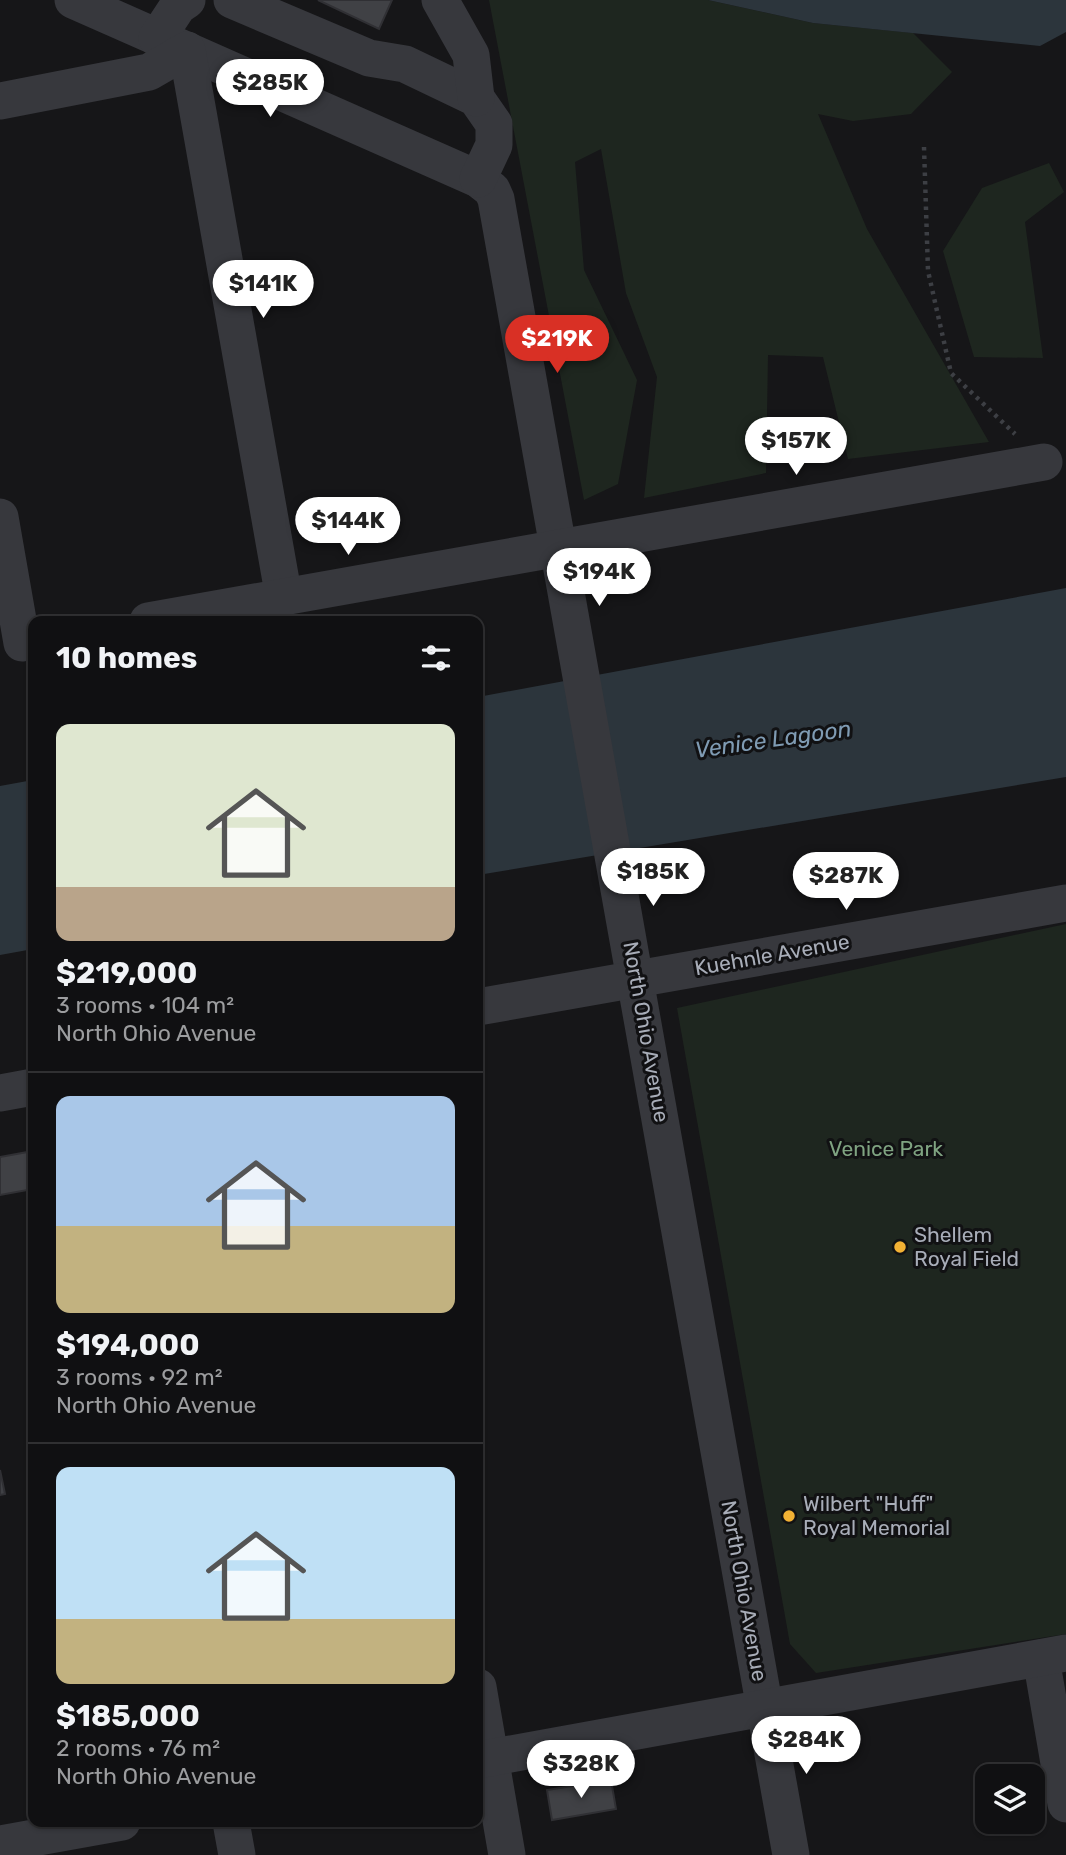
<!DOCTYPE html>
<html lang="en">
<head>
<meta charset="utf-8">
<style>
  :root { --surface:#101012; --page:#19191b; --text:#f1f3f6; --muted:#9c9d9f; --line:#303032; --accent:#d93025 }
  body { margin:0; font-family:Rubik,sans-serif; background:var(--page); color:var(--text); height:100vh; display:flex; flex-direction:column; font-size:26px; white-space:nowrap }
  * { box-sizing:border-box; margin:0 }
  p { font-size:23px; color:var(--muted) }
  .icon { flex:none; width:38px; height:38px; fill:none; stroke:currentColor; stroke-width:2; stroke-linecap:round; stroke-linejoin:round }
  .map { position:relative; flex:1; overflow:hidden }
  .details { position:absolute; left:28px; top:616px; width:455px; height:1211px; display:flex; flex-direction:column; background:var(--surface); border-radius:14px; box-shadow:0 2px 5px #0004,0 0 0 2px var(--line) }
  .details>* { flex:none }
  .controls { position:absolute; left:975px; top:1764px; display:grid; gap:14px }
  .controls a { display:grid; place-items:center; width:70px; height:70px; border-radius:14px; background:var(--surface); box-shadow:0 2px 5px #0004,0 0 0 2px var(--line); font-size:35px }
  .price { position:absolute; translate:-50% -60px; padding:0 16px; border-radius:24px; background:#fff; color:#222; font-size:23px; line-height:46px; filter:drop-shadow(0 2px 4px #0008) }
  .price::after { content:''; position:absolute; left:50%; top:42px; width:21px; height:16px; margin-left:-10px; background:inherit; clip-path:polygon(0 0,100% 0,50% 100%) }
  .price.active { background:var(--accent); color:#fff }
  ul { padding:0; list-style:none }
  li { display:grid; align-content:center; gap:14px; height:371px; padding:0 28px }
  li+li { border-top:2px solid var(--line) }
  li span { display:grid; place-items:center; height:217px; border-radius:14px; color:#555 }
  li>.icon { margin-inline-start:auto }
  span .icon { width:126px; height:126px; fill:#fffc; stroke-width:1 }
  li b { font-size:30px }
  h2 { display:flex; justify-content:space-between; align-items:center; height:84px; padding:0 28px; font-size:30px }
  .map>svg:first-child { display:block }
  .green { fill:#1e261f }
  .water { fill:#2c353c }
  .building { fill:#404145; stroke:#303034; stroke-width:2 }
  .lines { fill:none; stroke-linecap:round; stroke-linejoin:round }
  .path { stroke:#3d3f44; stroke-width:4.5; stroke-dasharray:3.5 5; stroke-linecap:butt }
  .minor { stroke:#37383d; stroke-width:37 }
  .poi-dot { fill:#f2b134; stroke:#111113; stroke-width:2.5 }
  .labels { text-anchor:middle; stroke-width:6; stroke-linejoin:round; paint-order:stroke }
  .street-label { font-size:21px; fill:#a8adb8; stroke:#111113 }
  .park-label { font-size:21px; fill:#7fa381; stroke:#111113 }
  .poi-label { font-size:21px; fill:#a8adb8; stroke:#111113; text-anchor:start }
  .water-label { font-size:23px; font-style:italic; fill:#7f9bb3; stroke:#111113 }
</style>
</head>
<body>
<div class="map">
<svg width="1066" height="1855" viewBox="0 0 1066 1855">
  <rect width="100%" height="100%" fill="#161618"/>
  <!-- green -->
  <g class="green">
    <path d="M489,0H708L813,23L913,33L952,72L911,114L853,121L818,114L867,229L989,442L848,459L823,357L768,355L766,473L644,498L657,377L626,293L601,149L575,162L584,270L637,380L618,484L584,500Z"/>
    <path d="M1049,163L1064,192L1025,222L1043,358L974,357L943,251L982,188Z"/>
    <path d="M1066,924V1634L816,1673L790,1644L677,1008Z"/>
  </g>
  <!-- water -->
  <g class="water">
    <path d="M708,0H1066V32L1040,46L813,23Z"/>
    <path d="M1066,588V777L478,875V697Z"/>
    <path d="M33,780V949L0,955V786Z"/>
  </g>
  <!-- building -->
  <g class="building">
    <path d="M318,0H392L379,29Z"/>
    <path d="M33,1151V1189L0,1195V1157Z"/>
    <path d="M0,1470L5,1494L0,1495Z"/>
    <path d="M611,1780L616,1809L552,1820L547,1790Z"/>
  </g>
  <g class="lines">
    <!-- path -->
    <path class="path" d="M924,147L928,271L951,373L1015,434"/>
    <!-- minor -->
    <g class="minor">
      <path d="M73,0L478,179L492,190L496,199L791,1855"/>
      <path d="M232,0L369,58L405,64L476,98L494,124V145L478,179"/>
      <path d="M440,0L471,55L476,98"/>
      <path d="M157,38L178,6L187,0"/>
      <path d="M0,101L149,72L187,50L284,598"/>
      <path d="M0,517L22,643"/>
      <path d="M148,621L1044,462"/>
      <path d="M478,1007L1066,903"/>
      <path d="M0,1093L33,1087"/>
      <path d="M1041,1658L1066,1804"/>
      <path d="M478,1687L507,1855"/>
      <path d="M478,1760L1066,1653"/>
      <path d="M231,1822L237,1855"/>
      <path d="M0,1844L122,1822"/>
    </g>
  </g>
  <!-- markers -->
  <g class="poi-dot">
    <circle cx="900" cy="1247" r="7"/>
    <circle cx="789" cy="1516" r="7"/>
  </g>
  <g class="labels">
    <!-- street labels -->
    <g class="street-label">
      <text transform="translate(772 955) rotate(-10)" y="7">Kuehnle Avenue</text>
      <text transform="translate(646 1032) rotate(80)" y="7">North Ohio Avenue</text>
      <text transform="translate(744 1591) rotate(80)" y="7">North Ohio Avenue</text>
    </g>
    <!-- park labels -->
    <g class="park-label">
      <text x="886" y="1156">Venice Park</text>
    </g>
    <!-- poi labels -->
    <g class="poi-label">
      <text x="914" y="1242">Shellem<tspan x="914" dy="24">Royal Field</tspan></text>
      <text x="803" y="1511">Wilbert "Huff"<tspan x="803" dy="24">Royal Memorial</tspan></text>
    </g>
    <!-- water labels -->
    <g class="water-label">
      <text transform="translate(773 739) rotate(-8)" y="8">Venice Lagoon</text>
    </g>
  </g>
</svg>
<div class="controls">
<a><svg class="icon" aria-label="layers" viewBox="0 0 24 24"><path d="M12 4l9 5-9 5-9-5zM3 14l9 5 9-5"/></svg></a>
</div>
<b class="price" style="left:270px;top:119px">$285K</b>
<b class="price" style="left:263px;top:320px">$141K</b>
<b class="price active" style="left:557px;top:375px">$219K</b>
<b class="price" style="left:796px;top:477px">$157K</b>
<b class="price" style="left:348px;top:557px">$144K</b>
<b class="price" style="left:599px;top:608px">$194K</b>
<b class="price" style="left:653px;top:908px">$185K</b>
<b class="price" style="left:846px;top:912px">$287K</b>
<b class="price" style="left:806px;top:1776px">$284K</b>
<b class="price" style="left:581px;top:1800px">$328K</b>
<section class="details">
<h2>10 homes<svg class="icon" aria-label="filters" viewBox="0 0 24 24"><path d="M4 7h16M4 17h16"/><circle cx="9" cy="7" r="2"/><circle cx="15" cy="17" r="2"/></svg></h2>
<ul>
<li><span style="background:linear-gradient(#dfe7d0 75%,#b9a48a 0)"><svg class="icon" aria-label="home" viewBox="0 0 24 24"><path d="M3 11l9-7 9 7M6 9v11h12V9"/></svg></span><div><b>$219,000</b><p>3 rooms · 104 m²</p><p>North Ohio Avenue</p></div></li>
<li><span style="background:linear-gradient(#a9c7e8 60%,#c2b280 0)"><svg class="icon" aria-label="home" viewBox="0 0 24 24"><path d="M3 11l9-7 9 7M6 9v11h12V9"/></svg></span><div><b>$194,000</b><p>3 rooms · 92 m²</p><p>North Ohio Avenue</p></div></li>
<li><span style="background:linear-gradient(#bfe0f5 70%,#c2b280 0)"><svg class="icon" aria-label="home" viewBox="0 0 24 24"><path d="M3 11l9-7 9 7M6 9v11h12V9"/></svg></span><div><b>$185,000</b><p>2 rooms · 76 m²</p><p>North Ohio Avenue</p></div></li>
</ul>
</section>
</div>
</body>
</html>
